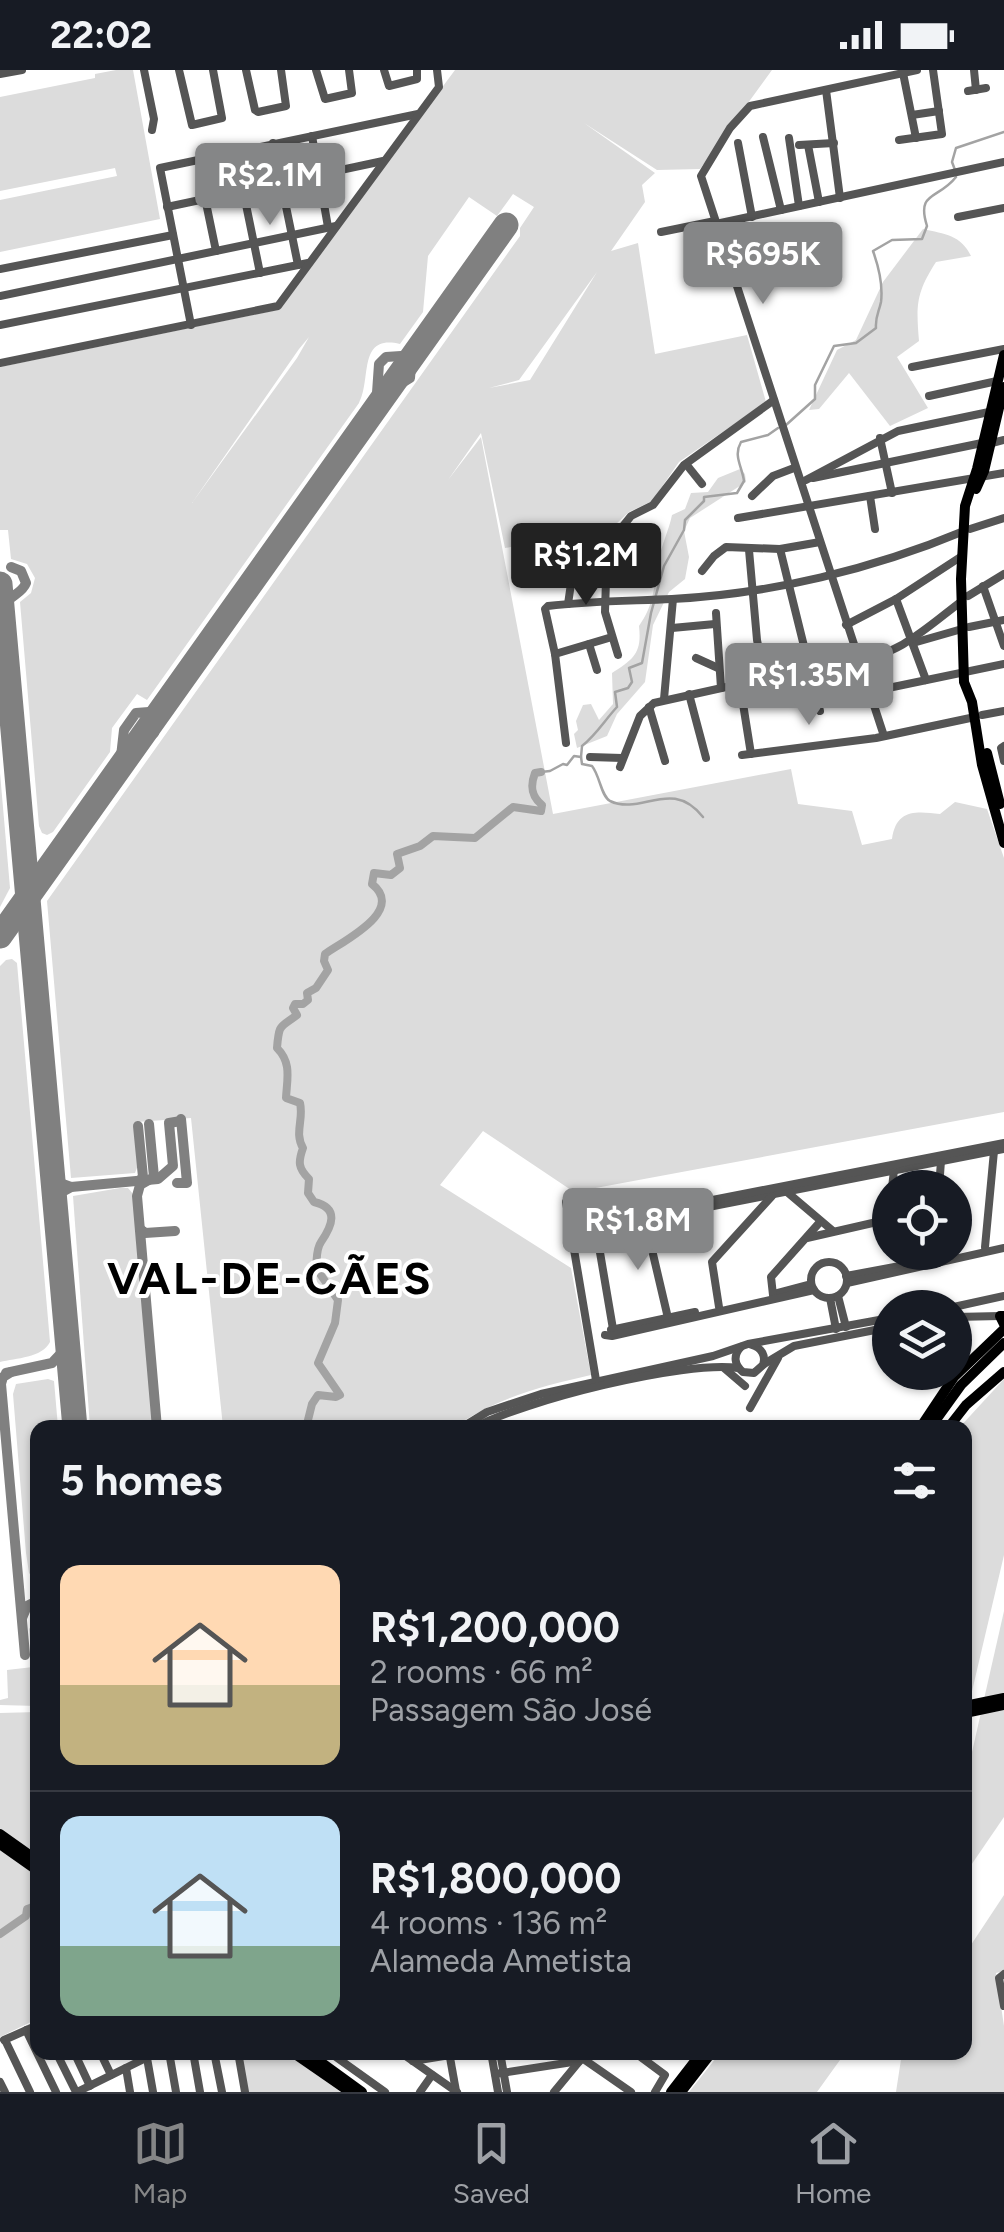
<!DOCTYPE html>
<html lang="en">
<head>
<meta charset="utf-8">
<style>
  :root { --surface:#171b24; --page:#20242c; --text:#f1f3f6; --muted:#9ea1a6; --line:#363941; --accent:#858687 }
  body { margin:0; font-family:Figtree,sans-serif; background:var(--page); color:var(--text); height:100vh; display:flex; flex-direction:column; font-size:38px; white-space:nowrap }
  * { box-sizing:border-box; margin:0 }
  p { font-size:32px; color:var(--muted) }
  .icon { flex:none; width:55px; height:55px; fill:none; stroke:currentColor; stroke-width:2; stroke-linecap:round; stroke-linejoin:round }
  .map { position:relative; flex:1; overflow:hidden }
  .details { position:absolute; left:30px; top:1350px; width:942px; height:640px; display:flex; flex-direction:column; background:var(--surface); border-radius:20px; box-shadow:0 2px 8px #0004 }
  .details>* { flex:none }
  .fabs { position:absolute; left:872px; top:1100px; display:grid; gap:20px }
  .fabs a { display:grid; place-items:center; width:100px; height:100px; border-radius:50%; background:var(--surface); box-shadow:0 2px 8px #0004; font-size:50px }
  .price { position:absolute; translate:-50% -85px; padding:0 22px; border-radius:10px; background:var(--accent); color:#fff; font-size:32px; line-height:65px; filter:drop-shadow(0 2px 5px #0008) }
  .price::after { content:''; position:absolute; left:50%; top:60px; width:30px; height:22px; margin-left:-15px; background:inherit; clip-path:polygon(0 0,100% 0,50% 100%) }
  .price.on { background:#222; color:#fff }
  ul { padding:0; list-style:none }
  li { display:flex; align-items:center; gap:30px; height:250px; padding:0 30px }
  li+li { border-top:2px solid var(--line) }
  li span { display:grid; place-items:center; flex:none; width:280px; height:200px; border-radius:20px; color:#555 }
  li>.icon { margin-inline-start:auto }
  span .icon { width:120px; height:120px; fill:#fffc; stroke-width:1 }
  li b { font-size:42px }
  h2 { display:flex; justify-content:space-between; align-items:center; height:120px; padding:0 30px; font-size:42px }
  .status { display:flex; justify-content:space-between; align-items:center; height:70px; padding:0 50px; background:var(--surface); direction:ltr }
  .status svg { height:28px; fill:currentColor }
  .menu { display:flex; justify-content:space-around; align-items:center; height:140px; border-top:2px solid var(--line); background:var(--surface); font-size:28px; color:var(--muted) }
  .menu a { display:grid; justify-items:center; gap:5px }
  .menu .on { color:var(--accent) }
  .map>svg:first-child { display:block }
  .green { fill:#dcdcdc; fill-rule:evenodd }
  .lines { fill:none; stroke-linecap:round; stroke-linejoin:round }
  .stream { stroke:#a3a3a3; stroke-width:2.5 }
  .river { stroke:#a3a3a3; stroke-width:8 }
  .taxiway { stroke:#808080; stroke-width:10 }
  .runway { stroke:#808080; stroke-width:25 }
  .minor { stroke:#555; stroke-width:8 }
  .major { stroke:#000; stroke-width:10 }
  .labels { text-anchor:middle; stroke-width:8; stroke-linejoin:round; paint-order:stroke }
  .district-label { font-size:45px; font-weight:bold; letter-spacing:2.5px; fill:#000; stroke:#fff }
</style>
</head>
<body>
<div class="status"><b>22:02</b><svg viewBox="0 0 49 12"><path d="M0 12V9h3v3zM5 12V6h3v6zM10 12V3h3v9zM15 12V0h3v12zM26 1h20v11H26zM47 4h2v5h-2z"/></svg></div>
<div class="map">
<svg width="1004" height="2022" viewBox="0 0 1004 2022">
  <rect width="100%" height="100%" fill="#fff"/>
  <!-- green -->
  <g class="green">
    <path d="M116,0H133L160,149L0,182V130L117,106L115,98L0,121V27L95,8V4Z"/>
    <path d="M455,0H772L700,99L657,100L584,53L655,103L642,115L645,132L611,181L638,173L655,284L747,265L766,332L679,392L652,431L629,442L616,454L599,462L505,478L481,363L448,410L481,367L553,744L791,699L798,734L852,741L862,775L892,769C896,739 916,741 940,744L955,732L987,739L1004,788V1042L574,1122L483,1061L440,1115L571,1198L591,1305C543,1316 495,1328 455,1357H223L191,1048L137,1052L140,1090L135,1103L71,1108L47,831L520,166V158L534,137L513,124L497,146L469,127L428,186L423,242L400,274C357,264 372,309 359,333L147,630L137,624L112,658L110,682L53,762L47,765L42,763L39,756L20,532L31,523L35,508L27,494L11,489L8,460H0V297L277,240ZM597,202L530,310L489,318L519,310ZM309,267L297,288L192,433L299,279Z"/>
    <path d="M923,159C945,164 961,165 971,186L936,192C916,223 916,235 919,271L897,287L928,338L890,356L849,303L819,339L809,340L837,280L856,270L883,212Z"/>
    <path d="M740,399L745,404L746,412L690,448L684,461L689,487L685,509L669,522L653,555L645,612L617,644L607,666L577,678L574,664L578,660L576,651L583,635L591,634L599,650L613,634L612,603C634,589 642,583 639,556C654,535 654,517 658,493C661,476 669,460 672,445L685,439L691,423L708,422L718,408Z"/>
    <path d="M0,703L10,818L0,837Z"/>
    <path d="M12,889L17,893L50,1272C42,1288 16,1288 0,1292V896L6,890Z"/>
    <path d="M120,1118H128L133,1124L154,1357H90L73,1126Z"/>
    <path d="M48,1309L54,1311L58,1357L38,1358L37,1512L29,1503L26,1483L13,1324L16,1314Z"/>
    <path d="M1004,1309V1485L965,1651V1358H959Z"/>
    <path d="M1004,1541V1747L965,1804V1713Z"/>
    <path d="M37,1549V1636L0,1635V1630L8,1628L7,1600L33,1597L29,1559Z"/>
    <path d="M37,1642V1787L0,1760V1643Z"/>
    <path d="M0,1778L38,1806L37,1949L0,1967Z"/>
    <path d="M1004,1825V1901L996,1903L1004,1956V2022H896L902,1983L965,1982V1884Z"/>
    <path d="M240,1983H285L341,2022H247Z"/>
    <path d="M720,1983V1982L845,1983L817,2022H689Z"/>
  </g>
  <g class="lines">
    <!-- stream -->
    <g class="stream">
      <path d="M955,100L952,92L956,78L1004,62"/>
      <path d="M786,355L815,329V315L834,276L856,273L876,258C875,247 879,242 881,232C883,216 878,195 873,181L892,170L922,169L927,156C916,121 938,130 956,107"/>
      <path d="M581,687L582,694L592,696C600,706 601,726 610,731C642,746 671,707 703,747"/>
      <path d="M541,702L550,701L563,694L567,695L574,686L581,687L582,676C597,664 604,651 617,637L615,622L628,618L632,612L629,598L642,593L651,543L664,496L684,460L685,450L704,431V427L737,423L744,411C742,396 733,386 741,372L768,365L778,358"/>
    </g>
    <!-- river -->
    <g class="river">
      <path d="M306,1358L312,1334L318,1325L336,1327L340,1325L318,1293L335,1253L338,1230L316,1198C317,1189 316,1179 321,1172C332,1156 340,1138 314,1132L308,1123L309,1109C298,1098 298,1092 303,1078C294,1063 304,1049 300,1033L286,1028C287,1009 292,993 277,978C279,953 280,958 297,945L293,938L295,934H303L308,930L307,923L316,918L328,900L324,891L325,884C343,871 406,841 372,814L374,803L391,805L400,798L397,784L420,776L433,766L475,768L513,737L541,741L542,735C531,726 530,716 535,703L541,702"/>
      <path d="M0,1864L26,1846L27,1839L33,1837L38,1820"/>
    </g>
    <!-- taxiway -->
    <g class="taxiway">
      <path d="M355,367L376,337L379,294L386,287L401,286L411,296L410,308L389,321L371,345"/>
      <path d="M0,530L6,591L0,598"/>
      <path d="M3,541C6,525 21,526 26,513L21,501L11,497"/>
      <path d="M0,615L8,626L12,656"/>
      <path d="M103,720L120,695L124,660L136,643L149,642L157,653L154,663L137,674L114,707"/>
      <path d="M149,1054L154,1107L140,1115L137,1126L157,1358"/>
      <path d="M138,1056L143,1107L139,1111"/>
      <path d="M52,1104L60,1113L71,1117"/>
      <path d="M177,1113H187L181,1049"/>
      <path d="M56,1135L60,1123L71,1117L158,1109L173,1096L169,1053L181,1051"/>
      <path d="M140,1159L145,1163L175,1161"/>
      <path d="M11,1302L3,1307L1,1314L25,1585"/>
      <path d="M6,1303L52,1293L68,1276"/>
      <path d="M22,1548L27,1536L37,1531"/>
    </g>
    <!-- runway -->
    <g class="runway">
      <path d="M0,514L75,1358"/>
      <path d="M0,866L506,155"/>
    </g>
    <!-- minor -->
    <g class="minor">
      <path d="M144,0L154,49L152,60"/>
      <path d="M179,0L192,55L222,48L213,0"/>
      <path d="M246,0L255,40L258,42L286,36L281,0"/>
      <path d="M316,0L325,29L352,23L349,0"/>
      <path d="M384,0L389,16L417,9V0"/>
      <path d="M974,0L976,20"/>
      <path d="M903,3L916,68"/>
      <path d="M0,4L22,0"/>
      <path d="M826,20L840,128"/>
      <path d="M968,21L986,18"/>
      <path d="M912,45L939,41"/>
      <path d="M312,66L328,157"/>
      <path d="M763,67L781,140"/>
      <path d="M789,68L799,136"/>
      <path d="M899,70L942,64L933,0"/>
      <path d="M273,73L298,195"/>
      <path d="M738,73L752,147"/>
      <path d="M799,75L834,73"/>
      <path d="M808,75L819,132"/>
      <path d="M220,84L227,123"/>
      <path d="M243,120L260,203"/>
      <path d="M205,128L216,181"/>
      <path d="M167,137L383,91"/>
      <path d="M958,147L1004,138"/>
      <path d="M716,154L1004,92"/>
      <path d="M661,162L715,151"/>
      <path d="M0,199L173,165"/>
      <path d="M0,226L336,156"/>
      <path d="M0,255L308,193"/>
      <path d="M191,255L160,98L418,44"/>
      <path d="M0,293L278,236L439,17L437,0"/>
      <path d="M912,297L1004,279"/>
      <path d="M929,326L997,311"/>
      <path d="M880,368L892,423"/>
      <path d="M992,373L1004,370"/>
      <path d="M686,394L702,414"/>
      <path d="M813,408L982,373"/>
      <path d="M806,410L898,361L989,342"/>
      <path d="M752,426L773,406L794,398"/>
      <path d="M870,426L875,459"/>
      <path d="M738,448L1004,403"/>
      <path d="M970,459L1004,448"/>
      <path d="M780,479L820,641"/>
      <path d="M749,480L757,570L765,610"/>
      <path d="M605,495L651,491L652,461"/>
      <path d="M702,501L714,486L726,477L780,479L820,472"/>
      <path d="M517,505L605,498"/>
      <path d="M983,516L1004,576"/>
      <path d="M968,526L1004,504"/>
      <path d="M896,529L926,610"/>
      <path d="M568,534L573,500"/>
      <path d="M716,543L721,618"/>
      <path d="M846,555L896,529L962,486"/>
      <path d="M969,557L1004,550"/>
      <path d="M672,558L715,554"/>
      <path d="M913,573L962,559"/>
      <path d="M589,574L597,600"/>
      <path d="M555,584L612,567"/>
      <path d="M618,585L605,542L607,476L631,446L653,435L684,395L774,330"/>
      <path d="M696,588L718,598"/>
      <path d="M740,615L751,684"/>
      <path d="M869,622L1004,594"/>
      <path d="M689,624L706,688"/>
      <path d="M664,629L673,529"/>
      <path d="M818,632L867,618"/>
      <path d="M649,637L665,691"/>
      <path d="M982,645L1004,641"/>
      <path d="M884,666L701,106L730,58L750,36L917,0"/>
      <path d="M566,673L555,584L545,539L548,536C589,531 630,531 672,529C771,524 873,499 964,461"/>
      <path d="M1004,676L1001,678L1004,691"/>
      <path d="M742,685L876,668L975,647"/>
      <path d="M590,687L622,688"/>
      <path d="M620,697L640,646L654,633L857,588C896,589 932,553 962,531"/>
      <path d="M892,1118L894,1100"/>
      <path d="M939,1118L941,1091"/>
      <path d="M787,1122L833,1161"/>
      <path d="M566,1132L596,1310"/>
      <path d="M645,1150L668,1248"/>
      <path d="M596,1159L1004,1079"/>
      <path d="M807,1168L890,1149"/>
      <path d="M985,1177L994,1081"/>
      <path d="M652,1178L682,1144"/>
      <circle cx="829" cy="1210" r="18"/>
      <path d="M846,1206L932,1190"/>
      <path d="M847,1213L1004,1178"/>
      <path d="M777,1223L811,1214"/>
      <path d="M773,1225L771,1207L820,1152"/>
      <path d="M838,1226L846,1257"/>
      <path d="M830,1228L836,1259"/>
      <path d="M719,1237L712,1192L772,1126"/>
      <path d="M949,1238L1004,1226"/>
      <path d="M955,1247L1000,1246"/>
      <path d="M613,1259L595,1153L1004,1073"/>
      <path d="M611,1260L695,1242"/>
      <path d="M605,1265L612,1266L814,1220"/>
      <path d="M741,1277C733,1285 734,1295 743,1302L754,1303L763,1295C766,1286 762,1278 752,1275"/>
      <path d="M764,1294L794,1276L890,1257"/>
      <path d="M724,1298L745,1316"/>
      <path d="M750,1338L778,1288"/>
      <path d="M461,1358L487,1342L541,1324L713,1286L748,1274L890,1248"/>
      <path d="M474,1358C522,1331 685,1290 738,1298"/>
      <path d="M1004,1904L999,1908L1004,1936"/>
      <path d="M26,1960L56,2022"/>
      <path d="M4,1970L38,1955"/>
      <path d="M5,1970L30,2022"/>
      <path d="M56,1982L76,2022"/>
      <path d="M74,1982L90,2016"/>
      <path d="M100,1982L111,2005"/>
      <path d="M169,1982L176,2022"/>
      <path d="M193,1982L200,2022"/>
      <path d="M214,1982L222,2022"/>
      <path d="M238,1982L245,2022"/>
      <path d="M329,1982L385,2022"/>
      <path d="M400,1982L457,2022"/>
      <path d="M449,1982L456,2021"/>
      <path d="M491,1982L498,2022"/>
      <path d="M500,1982L507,2022"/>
      <path d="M634,1982L665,2005L655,2022"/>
      <path d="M147,1988L153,2022"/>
      <path d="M582,1988L631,2022"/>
      <path d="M413,1991L450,1985"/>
      <path d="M126,1998L130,2022"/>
      <path d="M495,2004L579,1991"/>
      <path d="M0,2012L5,2022"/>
      <path d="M77,2022L158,1982"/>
      <path d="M420,2022L432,2005"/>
      <path d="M554,2022L587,1982"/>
    </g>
    <!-- major -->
    <g class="major">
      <path d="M1004,285L977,399L965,436L961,509L964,612L972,632L982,695L1004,773"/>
      <path d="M976,419L984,401L1004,317"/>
      <path d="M987,683L1000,734"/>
      <path d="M1004,1246H1000L1004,1254"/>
      <path d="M920,1358L954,1307L1004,1259"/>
      <path d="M930,1358L961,1315L1004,1273"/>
      <path d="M948,1358L966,1335L1004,1302"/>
      <path d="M965,1636L1004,1628"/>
      <path d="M965,1643L1004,1635"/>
      <path d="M0,1764L38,1791"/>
      <path d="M0,1774L38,1801"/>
      <path d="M292,1982L350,2022"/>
      <path d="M307,1982L362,2022"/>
      <path d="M671,2022L702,1982"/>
      <path d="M681,2022L712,1982"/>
    </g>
  </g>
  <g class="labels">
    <!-- district labels -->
    <g class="district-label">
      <text x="270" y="1224">VAL-DE-CÃES</text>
    </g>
  </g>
</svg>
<div class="fabs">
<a><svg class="icon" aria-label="locate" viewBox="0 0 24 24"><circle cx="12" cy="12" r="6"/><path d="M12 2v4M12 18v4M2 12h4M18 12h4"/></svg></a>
<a><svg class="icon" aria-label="layers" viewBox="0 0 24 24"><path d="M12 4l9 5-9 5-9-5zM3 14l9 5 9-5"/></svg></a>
</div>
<b class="price" style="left:270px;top:158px">R$2.1M</b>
<b class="price" style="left:763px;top:237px">R$695K</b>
<b class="price on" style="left:586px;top:538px">R$1.2M</b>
<b class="price" style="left:809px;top:658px">R$1.35M</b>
<b class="price" style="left:638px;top:1203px">R$1.8M</b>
<section class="details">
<h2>5 homes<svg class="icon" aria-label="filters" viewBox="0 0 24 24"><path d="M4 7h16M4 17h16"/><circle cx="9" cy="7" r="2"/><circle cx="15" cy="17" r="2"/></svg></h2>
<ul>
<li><span style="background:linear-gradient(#ffd9b3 60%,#c2b280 0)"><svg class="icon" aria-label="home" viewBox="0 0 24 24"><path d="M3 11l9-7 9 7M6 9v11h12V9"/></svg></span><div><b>R$1,200,000</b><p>2 rooms · 66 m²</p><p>Passagem São José</p></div></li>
<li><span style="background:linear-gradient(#bfe0f5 65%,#7fa58c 0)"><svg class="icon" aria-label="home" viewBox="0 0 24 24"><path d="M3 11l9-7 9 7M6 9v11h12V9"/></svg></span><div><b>R$1,800,000</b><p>4 rooms · 136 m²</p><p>Alameda Ametista</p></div></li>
</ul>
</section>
</div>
<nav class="menu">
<a class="on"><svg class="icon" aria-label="map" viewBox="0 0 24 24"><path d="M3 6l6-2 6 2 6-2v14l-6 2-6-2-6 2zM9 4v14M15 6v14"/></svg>Map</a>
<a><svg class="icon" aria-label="saved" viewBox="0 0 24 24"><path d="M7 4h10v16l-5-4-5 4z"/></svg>Saved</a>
<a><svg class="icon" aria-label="home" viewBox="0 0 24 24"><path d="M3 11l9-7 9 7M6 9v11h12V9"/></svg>Home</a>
</nav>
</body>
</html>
